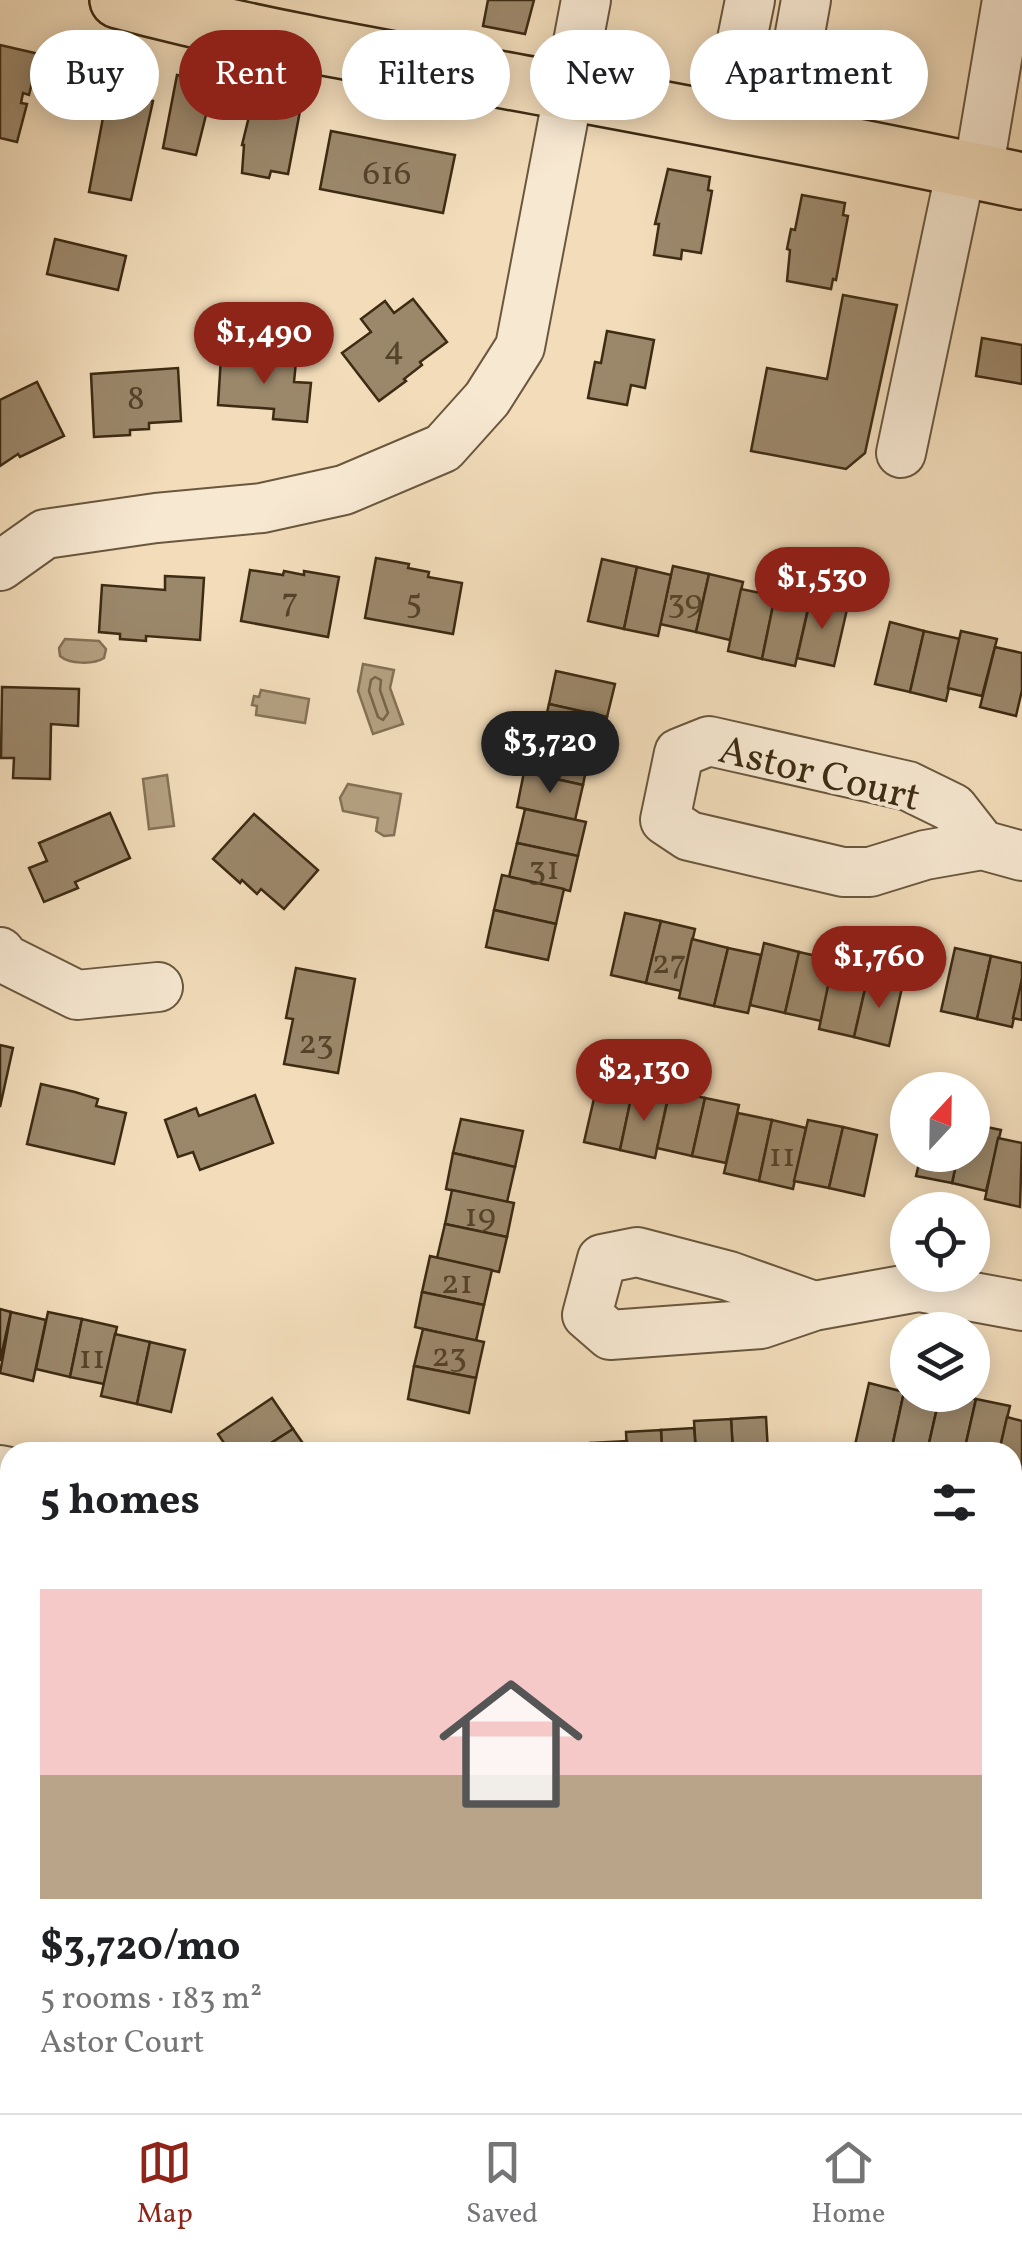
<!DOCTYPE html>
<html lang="en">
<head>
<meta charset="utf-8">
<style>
  :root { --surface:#fff; --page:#f6f6f6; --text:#202124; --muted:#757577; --line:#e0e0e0; --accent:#8f2418 }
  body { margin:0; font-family:Vollkorn,serif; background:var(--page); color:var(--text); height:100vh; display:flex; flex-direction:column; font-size:38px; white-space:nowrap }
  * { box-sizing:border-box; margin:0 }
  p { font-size:32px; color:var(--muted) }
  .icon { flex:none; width:55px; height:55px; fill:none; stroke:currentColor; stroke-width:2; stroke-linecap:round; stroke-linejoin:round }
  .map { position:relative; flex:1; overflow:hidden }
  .sheet { position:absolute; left:0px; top:1442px; width:1022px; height:672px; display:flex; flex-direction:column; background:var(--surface); border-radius:30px 30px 0 0; box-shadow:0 5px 25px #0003 }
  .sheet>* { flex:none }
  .banner { position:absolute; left:30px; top:30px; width:962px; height:90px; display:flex; gap:20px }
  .needle { width:65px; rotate:22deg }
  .fabs { position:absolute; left:890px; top:1072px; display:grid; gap:20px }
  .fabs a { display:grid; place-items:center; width:100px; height:100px; border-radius:50%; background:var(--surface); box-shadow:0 5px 25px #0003; font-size:50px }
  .price { position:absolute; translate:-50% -85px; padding:0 22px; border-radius:35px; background:var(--accent); color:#fff; font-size:32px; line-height:65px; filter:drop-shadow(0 2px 5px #0008) }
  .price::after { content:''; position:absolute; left:50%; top:60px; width:30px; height:22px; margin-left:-15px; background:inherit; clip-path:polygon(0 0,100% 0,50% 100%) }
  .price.selected { background:#222; color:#fff }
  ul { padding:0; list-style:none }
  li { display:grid; align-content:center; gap:20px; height:530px; padding:0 40px }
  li+li { border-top:2px solid var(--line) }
  li span { display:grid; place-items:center; height:310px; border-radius:0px; color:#555 }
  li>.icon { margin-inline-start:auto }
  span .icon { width:180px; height:180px; fill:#fffc; stroke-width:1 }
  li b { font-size:42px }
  h2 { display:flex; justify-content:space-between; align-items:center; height:120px; padding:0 40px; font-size:42px }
  .pill { padding:0 35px; border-radius:45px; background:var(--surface); box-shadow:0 5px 25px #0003; font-size:35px; line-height:90px }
  .pill.selected { background:var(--accent); color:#fff }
  .tabs { display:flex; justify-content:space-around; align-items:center; height:140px; border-top:2px solid var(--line); background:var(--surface); font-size:28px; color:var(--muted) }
  .tabs a { display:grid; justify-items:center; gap:5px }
  .tabs .selected { color:var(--accent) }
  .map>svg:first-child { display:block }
  .water { fill:#b4a081; stroke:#847155; stroke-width:2.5 }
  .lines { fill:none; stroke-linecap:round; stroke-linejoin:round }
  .shore { stroke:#78664a; stroke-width:2.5 }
  .building { fill:#9b876a; stroke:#3d2b13; stroke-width:2.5 }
  .minor-casing { stroke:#6a573d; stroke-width:52 }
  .major-casing { stroke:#3d2b13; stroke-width:60 }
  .minor { stroke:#f7e8d2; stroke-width:48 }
  .major { stroke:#f2dcba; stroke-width:55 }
  .labels { text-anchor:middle; stroke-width:8; stroke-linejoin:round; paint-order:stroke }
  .number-label { font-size:35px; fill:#544229 }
  .street-label { font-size:40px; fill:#3d2b13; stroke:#f7e8d2 }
</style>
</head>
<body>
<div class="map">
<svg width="1022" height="2113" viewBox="0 0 1022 2113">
  <rect width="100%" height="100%" fill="#f2dcba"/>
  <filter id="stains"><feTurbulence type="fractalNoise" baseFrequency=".002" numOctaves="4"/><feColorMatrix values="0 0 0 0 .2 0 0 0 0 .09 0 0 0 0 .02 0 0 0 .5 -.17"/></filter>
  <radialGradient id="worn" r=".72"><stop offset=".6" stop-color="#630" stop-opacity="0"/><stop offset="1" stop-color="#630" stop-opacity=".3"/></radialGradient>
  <!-- water -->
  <g class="water">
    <path d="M65,639L99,641L106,649L104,658C93,665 69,664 60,656L59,648Z"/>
    <path d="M363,664L394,670L390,688L403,724L373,734L358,691Z"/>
    <path d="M261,690L309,699L305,723L256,715L257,706L252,705L254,696L259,697Z"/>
    <path d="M167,775L174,826L149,829L143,779Z"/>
    <path d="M348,784L401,794L394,835L384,836L376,831L378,818L343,811L340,798Z"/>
  </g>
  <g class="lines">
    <!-- shore -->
    <path class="shore" d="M375,677L381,680L380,690L388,713L383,720L378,717L369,691L371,680Z"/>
  </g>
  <!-- building -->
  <g class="building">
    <path d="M488,0H534L525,34L483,26Z"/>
    <path d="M0,45L39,54L29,95L23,93L21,103L27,104L17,142L0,138Z"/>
    <path d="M177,75L214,83L196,155L163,148Z"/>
    <path d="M256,88L299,97L297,110L300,111L288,174L271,171L269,178L242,173L244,145H242Z"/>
    <path d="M108,91L153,101L131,200L89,192Z"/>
    <path d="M331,131L455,155L443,213L320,189Z"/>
    <path d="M668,169L710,177L708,190L712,191L701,253L682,250L681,259L654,255L659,224H655Z"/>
    <path d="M802,195L845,203L843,215L848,216L836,280L833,279L831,289L787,281L790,250L787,249L791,229L795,230Z"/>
    <path d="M55,239L126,256L118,290L47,274Z"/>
    <path d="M843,295L897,305L865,453L846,469L751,451L767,368L827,379Z"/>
    <path d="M413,299L447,342L420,362L422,365L404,379L406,381L379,401L342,353L371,332L361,319L385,301L394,313Z"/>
    <path d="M607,331L654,340L645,388L631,385L627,405L588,398L595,362L601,363Z"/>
    <path d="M982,338L1022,345V384L976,376Z"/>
    <path d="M221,357L296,362L294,382L311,383L307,422L273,419L274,409L218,405Z"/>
    <path d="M178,368L181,421L149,423V429L130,430V435L94,437L91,374Z"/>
    <path d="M37,382L64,436L20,457L18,454L0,466V400Z"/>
    <path d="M376,558L409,564L408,568L429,572L428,577L462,583L453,634L365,618Z"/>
    <path d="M602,559L637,567L624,629L588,621Z"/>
    <path d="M673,566L709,574L696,632L660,624Z"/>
    <path d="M637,567L671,575L658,636L624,629Z"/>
    <path d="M250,570L283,575L284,571L304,575V571L339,577L328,637L241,621Z"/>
    <path d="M709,574L743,582L730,640L696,632Z"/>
    <path d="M165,576L204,578L200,640L146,636V641L120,639V634L99,632L102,585L165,590Z"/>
    <path d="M741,589L775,596L762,659L728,651Z"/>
    <path d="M775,596L809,604L795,666L762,659Z"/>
    <path d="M811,597L848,605L834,666L797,658Z"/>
    <path d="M890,622L924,631L910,692L875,684Z"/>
    <path d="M924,631L960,639L946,701L910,692Z"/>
    <path d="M961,631L997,639L982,696L948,688Z"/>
    <path d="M995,647L1022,653V690L1016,716L980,707Z"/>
    <path d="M556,671L615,684L607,717L549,704Z"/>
    <path d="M2,687L79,689L78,726L51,724L50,779L13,778L14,758H1Z"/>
    <path d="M549,704L607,717L600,752L541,739Z"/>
    <path d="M532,737L590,750L583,785L524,772Z"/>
    <path d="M524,772L583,785L575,820L517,807Z"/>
    <path d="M525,809L586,822L578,856L517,843Z"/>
    <path d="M110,813L130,858L75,882L78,888L44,902L29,868L47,861L39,843Z"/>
    <path d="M254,814L318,870L284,909L261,889L257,894L242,880L240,883L213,859Z"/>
    <path d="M517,843L578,856L570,891L509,877Z"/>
    <path d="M502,875L564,889L556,924L494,910Z"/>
    <path d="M494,910L556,924L548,960L486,947Z"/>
    <path d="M625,913L661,921L646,983L611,975Z"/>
    <path d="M661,921L695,929L681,991L646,983Z"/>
    <path d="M692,939L728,948L714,1006L679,998Z"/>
    <path d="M764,943L799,952L785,1013L750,1005Z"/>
    <path d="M728,948L761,955L748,1013L714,1006Z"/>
    <path d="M955,948L991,956L977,1019L941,1011Z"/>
    <path d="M799,952L834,960L821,1021L785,1013Z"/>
    <path d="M991,956L1022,963V979L1012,1027L977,1019Z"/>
    <path d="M832,967L868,976L854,1037L819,1029Z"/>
    <path d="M296,968L355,979L338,1073L284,1064L293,1019L286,1018Z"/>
    <path d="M868,976L903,983L889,1046L854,1037Z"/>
    <path d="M1022,979V1020L1013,1018Z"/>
    <path d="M0,1045L13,1048L0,1107Z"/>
    <path d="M598,1081L633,1089L620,1150L584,1142Z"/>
    <path d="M41,1084L75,1092L98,1099L96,1106L126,1113L114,1164L27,1144Z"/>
    <path d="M633,1089L668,1097L655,1158L620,1150Z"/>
    <path d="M670,1090L705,1098L692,1156L657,1148Z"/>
    <path d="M255,1095L273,1143L200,1170L193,1152L178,1157L165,1120L196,1108L199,1116Z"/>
    <path d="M705,1098L739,1105L726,1163L692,1156Z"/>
    <path d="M738,1113L772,1120L759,1181L724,1173Z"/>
    <path d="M461,1119L523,1131L515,1167L453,1153Z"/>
    <path d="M772,1120L806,1128L793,1189L759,1181Z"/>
    <path d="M808,1120L843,1127L829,1188L794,1181Z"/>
    <path d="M972,1124L1001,1130L986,1191L952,1183L958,1155H972Z"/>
    <path d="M843,1127L877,1135L864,1196L829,1188Z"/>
    <path d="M998,1138L1022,1143L1020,1207L985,1199Z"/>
    <path d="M453,1153L515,1167L507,1202L446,1189Z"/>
    <path d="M921,1155H958L952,1183L916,1176Z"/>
    <path d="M452,1190L514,1203L507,1237L445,1224Z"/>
    <path d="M445,1224L507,1237L499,1272L437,1258Z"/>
    <path d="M430,1256L492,1270L484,1305L422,1292Z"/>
    <path d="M422,1292L484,1305L476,1341L415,1327Z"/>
    <path d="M0,1309L11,1312L0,1361Z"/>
    <path d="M11,1312L46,1320L33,1381L0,1373Z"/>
    <path d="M48,1312L82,1319L70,1377L36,1369Z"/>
    <path d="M82,1319L117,1327L104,1384L70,1377Z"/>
    <path d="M423,1329L484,1342L476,1378L414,1366Z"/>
    <path d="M115,1334L150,1342L137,1404L101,1396Z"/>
    <path d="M150,1342L185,1350L171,1412L137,1404Z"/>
    <path d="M414,1366L476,1378L469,1413L408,1399Z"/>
    <path d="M869,1383L904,1392L891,1452L855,1445Z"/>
    <path d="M904,1392L908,1395L939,1399L927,1452H891Z"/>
    <path d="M940,1395L976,1399L964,1452H927Z"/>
    <path d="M272,1398L293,1429L257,1452H230L218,1434Z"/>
    <path d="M976,1399L1010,1406L999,1452H964Z"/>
    <path d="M766,1417L768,1452H733L731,1419Z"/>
    <path d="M1007,1417L1022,1421V1482L1012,1480V1452H999Z"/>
    <path d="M731,1419L733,1452H696L694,1421Z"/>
    <path d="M694,1428L696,1452H662L661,1430Z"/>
    <path d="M293,1429L309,1452H257Z"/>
    <path d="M661,1430L662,1452H627L626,1432Z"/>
    <path d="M627,1441V1452H592L591,1443Z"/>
    <path d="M591,1443L592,1452H556L555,1445Z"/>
    <path d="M1012,1688L1022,1690V1728L1012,1726Z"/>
    <path d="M1012,1726L1022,1728V1763L1012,1760Z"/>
    <path d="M1012,1760L1022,1763V1800L1012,1797Z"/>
    <path d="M1012,1797L1022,1800V1837L1012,1834Z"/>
    <path d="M1012,1834L1022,1837V1871L1012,1869Z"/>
    <path d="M1012,1869L1022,1871L1019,1907L1012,1906Z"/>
    <path d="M0,2084L10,2105L19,2113H0Z"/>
    <path d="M381,2105H446L444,2113H379Z"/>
    <path d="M534,2105H588L596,2107L594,2113H532Z"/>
    <path d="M916,2105H981L980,2113H914Z"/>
  </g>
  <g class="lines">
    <defs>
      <g id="minor">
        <path d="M725,123L750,0"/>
        <path d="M782,133L806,0"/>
        <path d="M978,172L1007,0"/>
        <path d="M901,453L961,169"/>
        <path d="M0,566L45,534L156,518L262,508L344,490L443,448L487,399L520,347L586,0"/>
        <path d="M982,845L953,808L908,786L709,741L679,753L665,820L689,836L843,872H870L925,855L982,845L1022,856"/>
        <path d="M0,952L5,959L77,995L158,987"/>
        <path d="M814,1306L729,1276L637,1252L602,1259L587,1315L610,1335L761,1324L814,1306L919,1287L1022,1306"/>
        <path d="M0,1470L10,1472"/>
        <path d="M0,1557L10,1559"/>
        <path d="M1012,1597L1022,1598"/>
        <path d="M0,1961L10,1958"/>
        <path d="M137,2105L142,2113"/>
        <path d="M784,2105H785"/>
        <path d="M284,2113L286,2105"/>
      </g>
      <path id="major" d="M118,0C267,40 418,64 569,92C720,120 872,149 1022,181"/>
    </defs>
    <!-- minor casing -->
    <use href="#minor" class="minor-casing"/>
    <!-- major casing -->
    <use href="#major" class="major-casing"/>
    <!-- minor -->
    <use href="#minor" class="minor"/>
    <!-- major -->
    <use href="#major" class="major"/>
  </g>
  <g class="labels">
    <!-- number labels -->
    <g class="number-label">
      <text x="387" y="184">616</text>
      <text x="394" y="359">4</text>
      <text x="136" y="409">8</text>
      <text x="290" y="611">7</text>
      <text x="414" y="612">5</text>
      <text x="685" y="612">39</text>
      <text x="544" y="879">31</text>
      <text x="669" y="973">27</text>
      <text x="316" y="1053">23</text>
      <text x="782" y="1166">11</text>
      <text x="480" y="1226">19</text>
      <text x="457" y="1293">21</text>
      <text x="449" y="1366">23</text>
      <text x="92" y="1368">11</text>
    </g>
    <!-- street labels -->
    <g class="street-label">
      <text transform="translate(820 772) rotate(14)" y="14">Astor Court</text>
    </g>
  </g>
  <rect width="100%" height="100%" filter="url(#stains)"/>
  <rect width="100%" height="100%" fill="url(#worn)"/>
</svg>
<div class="fabs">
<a><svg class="needle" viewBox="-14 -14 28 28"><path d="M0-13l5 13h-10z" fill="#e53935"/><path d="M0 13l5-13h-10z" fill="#757577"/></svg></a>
<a><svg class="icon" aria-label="locate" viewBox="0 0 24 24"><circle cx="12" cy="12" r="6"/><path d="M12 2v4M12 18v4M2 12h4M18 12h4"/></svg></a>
<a><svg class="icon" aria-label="layers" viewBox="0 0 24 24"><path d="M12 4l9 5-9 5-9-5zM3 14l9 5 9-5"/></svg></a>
</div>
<b class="price" style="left:264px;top:387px">$1,490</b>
<b class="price" style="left:822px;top:632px">$1,530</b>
<b class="price selected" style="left:550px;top:796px">$3,720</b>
<b class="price" style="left:879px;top:1011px">$1,760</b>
<b class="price" style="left:644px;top:1124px">$2,130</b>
<div class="banner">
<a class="pill">Buy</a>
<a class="pill selected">Rent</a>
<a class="pill">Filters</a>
<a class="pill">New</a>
<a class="pill">Apartment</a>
</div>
<section class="sheet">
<h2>5 homes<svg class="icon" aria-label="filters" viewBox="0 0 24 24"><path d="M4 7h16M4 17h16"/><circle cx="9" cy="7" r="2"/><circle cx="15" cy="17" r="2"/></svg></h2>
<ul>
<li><span style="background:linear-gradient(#f6c9c9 60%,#b9a48a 0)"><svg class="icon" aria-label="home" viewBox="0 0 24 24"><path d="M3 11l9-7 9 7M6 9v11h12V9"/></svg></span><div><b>$3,720/mo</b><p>5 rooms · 183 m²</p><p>Astor Court</p></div></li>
</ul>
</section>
</div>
<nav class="tabs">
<a class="selected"><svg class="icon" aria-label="map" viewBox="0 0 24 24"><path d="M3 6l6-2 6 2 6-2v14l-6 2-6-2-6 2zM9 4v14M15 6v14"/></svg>Map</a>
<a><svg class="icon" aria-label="saved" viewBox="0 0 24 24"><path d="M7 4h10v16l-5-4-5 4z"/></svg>Saved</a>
<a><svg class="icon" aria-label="home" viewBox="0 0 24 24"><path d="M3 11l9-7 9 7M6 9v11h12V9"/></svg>Home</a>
</nav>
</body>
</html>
